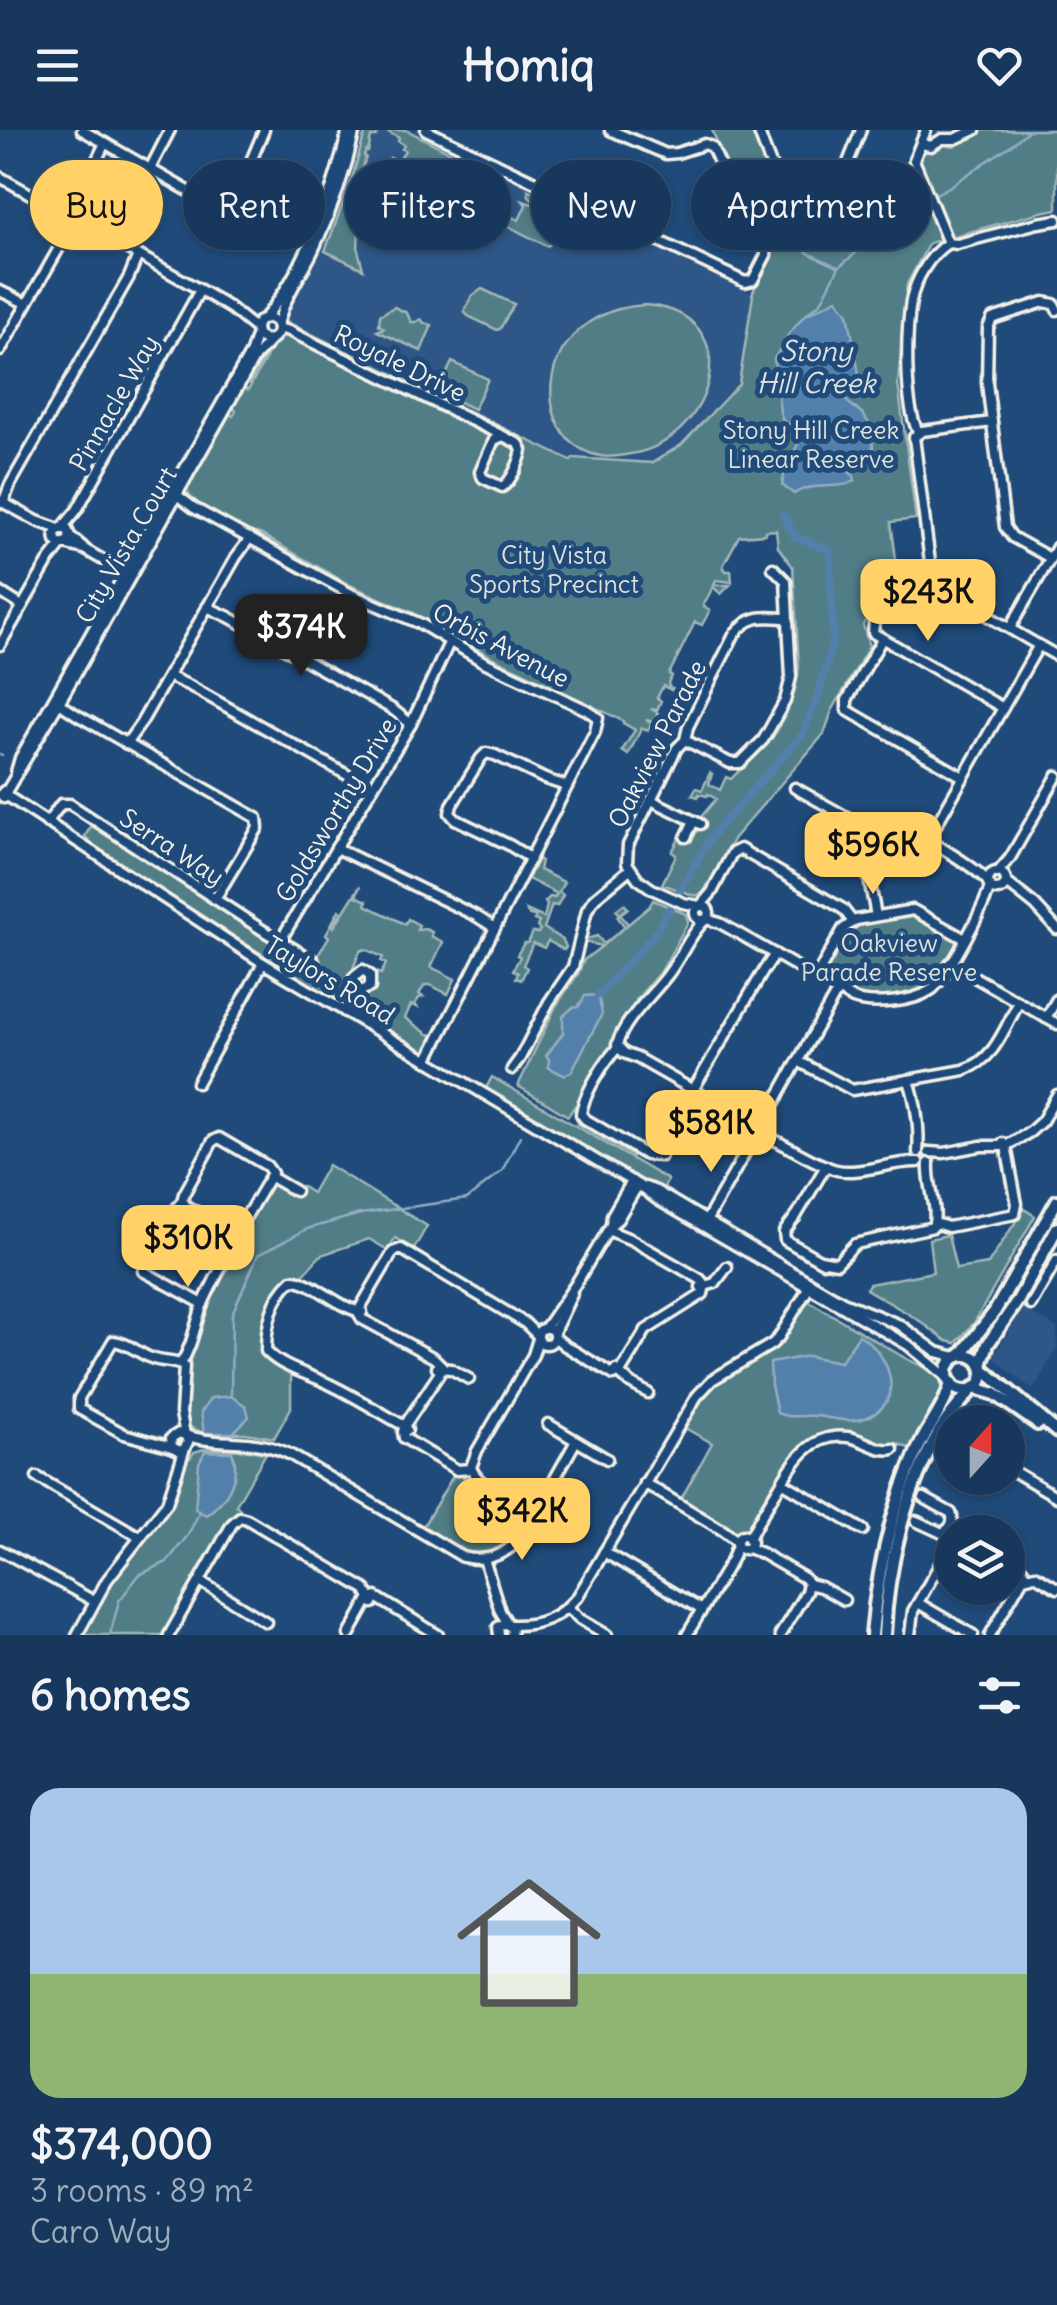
<!DOCTYPE html>
<html lang="en">
<head>
<meta charset="utf-8">
<style>
  :root { --surface:#17385c; --page:#244365; --text:#f1f3f6; --muted:#9eacbb; --line:#365272; --accent:#ffd166 }
  body { margin:0; font-family:Delius,sans-serif; background:var(--page); color:var(--text); height:100vh; display:flex; flex-direction:column; font-size:38px; white-space:nowrap }
  * { box-sizing:border-box; margin:0 }
  p { font-size:32px; color:var(--muted) }
  .icon { flex:none; width:55px; height:55px; fill:none; stroke:currentColor; stroke-width:2; stroke-linecap:round; stroke-linejoin:round }
  .map { position:relative; height:1505px; overflow:hidden }
  .panel { display:flex; flex-direction:column; background:var(--surface); flex:1 }
  .panel>* { flex:none }
  .banner { position:absolute; left:30px; top:30px; width:998px; height:90px; display:flex; gap:20px }
  .needle { width:65px; rotate:21deg }
  .tools { position:absolute; left:935px; top:1275px; display:grid; gap:20px }
  .tools a { display:grid; place-items:center; width:90px; height:90px; border-radius:50%; background:var(--surface); box-shadow:0 2px 8px #0004,0 0 0 2px var(--line); font-size:50px }
  .price { position:absolute; translate:-50% -85px; padding:0 22px; border-radius:20px; background:var(--accent); color:#111; font-size:32px; line-height:65px; filter:drop-shadow(0 2px 5px #0008) }
  .price::after { content:''; position:absolute; left:50%; top:60px; width:30px; height:22px; margin-left:-15px; background:inherit; clip-path:polygon(0 0,100% 0,50% 100%) }
  .price.active { background:#222; color:#fff }
  ul { padding:0; list-style:none }
  li { display:grid; align-content:center; gap:20px; height:530px; padding:0 30px }
  li span { display:grid; place-items:center; height:310px; border-radius:30px; color:#555 }
  li>.icon { margin-inline-start:auto }
  span .icon { width:180px; height:180px; fill:#fffc; stroke-width:1 }
  li b { font-size:42px }
  h2 { display:flex; justify-content:space-between; align-items:center; height:120px; padding:0 30px; font-size:42px }
  .pill { padding:0 35px; border-radius:45px; background:var(--surface); box-shadow:0 2px 8px #0004,0 0 0 2px var(--line); font-size:35px; line-height:90px }
  .pill.active { background:var(--accent); color:#111 }
  header { display:flex; justify-content:space-between; align-items:center; height:130px; padding:0 30px; background:var(--surface); font-size:45px; font-weight:800 }
  .map>svg:first-child { display:block }
  .built { fill:#2e5686 }
  .green { fill:#517d86; stroke:#a2b7b7; stroke-width:2.5 }
  .water { fill:#5280ab; stroke:#93adc3; stroke-width:2.5 }
  .lines { fill:none; stroke-linecap:round; stroke-linejoin:round }
  .stream { stroke:#93adc3; stroke-width:2.5 }
  .canal { stroke:#5280ab; stroke-width:8 }
  .minor-casing { stroke:#f4f1e8; stroke-width:15 }
  .major-casing { stroke:#f4f1e8; stroke-width:18 }
  .minor { stroke:#1f4a7a; stroke-width:8 }
  .major { stroke:#1f4a7a; stroke-width:10 }
  .labels { text-anchor:middle; stroke-width:10; stroke-linejoin:round; paint-order:stroke }
  .street-label { font-size:25px; fill:#f4f1e8; stroke:#1f4a7a }
  .park-label { font-size:25px; fill:#dce0d9; stroke:#1f4a7a }
  .water-label { font-size:28px; font-style:italic; fill:#dce0df; stroke:#1f4a7a }
</style>
</head>
<body>
<header><svg class="icon" aria-label="menu" viewBox="0 0 24 24"><path d="M4 6h16M4 12h16M4 18h16"/></svg>Homiq<svg class="icon" aria-label="heart" viewBox="0 0 24 24"><path d="M12 20l-8-8c-3-5 5-10 8-4 3-6 11-1 8 4z"/></svg></header>
<div class="map">
<svg width="1057" height="1505" viewBox="0 0 1057 1505">
  <rect width="100%" height="100%" fill="#1f4a7a"/>
  <filter id="ink" filterUnits="userSpaceOnUse"><feTurbulence type="fractalNoise" baseFrequency=".01" numOctaves="2"/><feDisplacementMap in="SourceGraphic" scale="20" xChannelSelector="R" yChannelSelector="G"/><feConvolveMatrix kernelMatrix="1 2 1 2 8 2 1 2 1" color-interpolation-filters="sRGB"/></filter>
  <g filter="url(#ink)">
    <!-- built -->
    <g class="built">
      <path d="M361,0H416L753,164L739,254L681,315L652,333L574,328L572,331L283,191L316,131L329,102L339,77Z"/>
      <path d="M1023,1178L1057,1198V1218L1033,1260L997,1231L994,1226Z"/>
    </g>
    <!-- green -->
    <g class="green">
      <path d="M366,0H380L376,7H371L368,22L366,21L364,26L366,27L361,43L386,48L388,77L386,80L370,70L356,73L354,84L357,87L355,94L359,95L358,120L363,139L325,121L350,55Z"/>
      <path d="M384,0H406L452,23L434,59L390,39V28L399,31L405,20L402,19L404,15L398,11L399,8Z"/>
      <path d="M712,0H754L759,15L801,82L821,94L858,108L887,36L896,39L944,12L954,15L980,0H1057V79L1041,82L929,113L907,154L898,254L916,389L891,392L897,436L863,495L869,516L832,581L824,604L734,708L703,763L695,766L662,754L676,725L672,722L680,707L691,712L704,689L701,687L716,669L708,664L707,666L699,664L698,667L692,665L696,658L702,660L710,643L712,644L709,654L720,660L726,647L731,649C742,637 755,628 766,616C784,595 797,563 799,536L793,437L778,417L776,400L765,401V404L739,406L723,436L726,441H731L732,452L716,450L714,455H730L721,464L713,457L703,476L710,480L702,495L695,492L669,544L672,546L668,553L669,557L680,561L679,564L663,556L657,568L661,571L657,580L651,579L658,583L654,592L646,590L665,602L651,595L648,600L642,598L628,625L622,621L635,600L623,593V591L492,527L460,509L467,514L465,516L414,487V483L352,456L260,404L256,403L255,406L188,370V367L191,368L189,363L185,366L186,360L229,284L233,286L236,281L233,277L244,258L248,260L274,214L267,218L266,225L250,254L247,252L257,229L268,215L278,209L287,192L571,331L573,328L652,333L681,315L739,254L753,165L752,164L770,125L771,114L737,64Z"/>
      <path d="M528,60L578,83L571,82L566,92L570,94L565,98L563,106L547,116L508,96L512,87L519,90L526,75L523,71L532,74L534,70L529,66Z"/>
      <path d="M436,66L499,97V99L489,105L486,102L484,104L486,107L467,120L421,97Z"/>
      <path d="M482,159L514,174L500,199L497,200L468,186L464,181L472,166Z"/>
      <path d="M645,175C751,183 714,312 630,324C620,326 609,328 600,326C548,316 539,252 566,215C585,188 614,177 645,175Z"/>
      <path d="M394,177L407,183L411,192H416L421,189L424,193L432,195L421,221L377,201L384,198L379,195L380,185Z"/>
      <path d="M452,232L488,249L474,279L438,262Z"/>
      <path d="M93,693L313,833L329,807L326,804L339,780L342,782L332,795L334,797L360,756L356,766L367,771L366,775L405,794L408,789L419,795L417,800L425,799L432,802L431,806L443,812L431,837L455,849L448,864L430,855H425L419,864L423,867L419,868L415,874L417,877L411,875L405,888L428,904L433,905L434,910L430,919L422,922C397,908 376,894 350,880L354,868L374,856L373,848L360,839L362,835L381,844L386,834L381,831L383,827L365,819L360,821L352,841L353,859L345,877L97,719L85,706Z"/>
      <path d="M538,729L541,731L539,740L564,752L559,762L563,765L557,776L552,775L544,798L563,810L566,817L564,820L548,811L544,818L533,813L523,835L527,838L521,850L516,848L518,843L513,840L520,827L517,825L524,813H528L533,802L538,803L540,800L537,797L539,792L534,790L536,786L529,785L526,780L544,788L547,775L545,772L550,767L554,768L557,764L528,749Z"/>
      <path d="M653,770L686,784L688,792L663,838L636,870L639,873L603,932H599L600,936L577,979L579,988L634,1021L632,1026L578,994L574,977L568,986L518,956L556,876L578,844L584,830L602,816L585,812L586,809L597,806L604,814L625,797L617,786L620,784L616,780L624,774L628,778L620,784L627,793V795L649,777Z"/>
      <path d="M911,784L956,810L955,817L937,850L920,863L872,871L857,868L824,849V839L845,802L856,793Z"/>
      <path d="M492,947L668,1050L662,1061L485,960Z"/>
      <path d="M328,1035L427,1096L414,1119L395,1108L388,1120L369,1109L321,1125L300,1148L284,1153L278,1158L268,1187L263,1223L291,1241V1278L274,1308L246,1303H204L185,1295C182,1228 208,1168 235,1108C243,1091 258,1073 269,1056L276,1053L296,1064L301,1056L312,1063Z"/>
      <path d="M1024,1079L1035,1086L974,1193L956,1213L947,1211L917,1189L866,1159L869,1154L933,1142L929,1109L948,1105L956,1139L988,1134Z"/>
      <path d="M807,1170L905,1228L940,1245L943,1266L929,1287L913,1320L896,1313L881,1315L850,1303L824,1305L800,1318L750,1397L737,1402L681,1369L712,1313L683,1297L706,1261L774,1218L784,1209Z"/>
      <path d="M204,1319L247,1320L266,1323L236,1375L240,1379L165,1505H82L112,1449L166,1382L176,1361L184,1329L190,1328L194,1322Z"/>
      <path d="M456,1341L468,1351L486,1360L520,1382C528,1410 490,1433 465,1423C450,1418 436,1406 422,1398Z"/>
    </g>
    <!-- water -->
    <g class="water">
      <path d="M837,169L848,183L859,244L853,260L845,269C850,276 861,280 865,287C873,298 874,320 873,333L868,334L863,332L853,335L850,343L854,346L855,351C836,361 812,351 794,364L782,355L785,340L804,302L783,291L780,282L774,229L788,205L804,186Z"/>
      <path d="M598,865L602,884L571,942L564,945L548,937L549,929L546,926L563,903V886L572,878L578,877L585,866Z"/>
      <path d="M859,1205C887,1221 908,1268 870,1286C852,1295 834,1288 816,1286C801,1285 790,1289 777,1283L771,1255L770,1233L808,1226L840,1232Z"/>
      <path d="M231,1266L246,1276L249,1287L233,1303H204L201,1282L211,1268Z"/>
      <path d="M205,1321L232,1322C242,1347 226,1371 206,1385L195,1379L199,1333Z"/>
    </g>
    <g class="lines">
      <!-- stream -->
      <g class="stream">
        <path d="M762,54L780,93L808,123L838,137"/>
        <path d="M804,186L821,172L839,137L910,78L949,57L1011,15L1029,0"/>
        <path d="M0,624L2,625"/>
        <path d="M231,1266L232,1184L258,1125L307,1099L360,1084L467,1069L502,1041L520,1006"/>
        <path d="M110,1505L119,1471L139,1445L167,1432L188,1405L200,1381"/>
      </g>
      <!-- canal -->
      <g class="canal">
        <path d="M783,385L795,407L830,420L833,510L819,562"/>
        <path d="M598,865L654,805L711,707L802,605L817,569"/>
      </g>
      <defs>
        <g id="minor">
          <path d="M82,0L225,82L232,76L264,0"/>
          <path d="M426,0L745,152L753,150L766,125L767,115L743,85L712,17L705,14L677,23L666,24L610,0"/>
          <path d="M758,0C770,32 783,82 823,88L829,80L861,0"/>
          <path d="M926,0L914,30L948,113L957,114L1038,93L1057,90"/>
          <path d="M921,14L931,16L942,9H955L975,0"/>
          <path d="M150,39L170,0"/>
          <path d="M0,47L204,162L230,178L256,199"/>
          <path d="M69,87L105,13"/>
          <path d="M0,161L27,174"/>
          <path d="M265,188C307,136 332,65 348,0"/>
          <circle cx="267" cy="199" r="11"/>
          <path d="M278,197C281,172 303,143 314,119C332,81 346,41 355,0"/>
          <path d="M278,198L289,201L503,306L519,314L522,320C520,331 512,351 502,357L483,348L480,342L494,310L503,306"/>
          <path d="M0,221L63,111L77,91"/>
          <path d="M992,292L922,301L914,307L932,448L938,457L1057,526"/>
          <path d="M918,302C904,274 906,202 911,171C915,150 930,124 948,113"/>
          <path d="M177,365L194,378L353,465L421,494L484,532L587,580L598,588L595,602L427,931"/>
          <path d="M0,371L37,391L59,399"/>
          <path d="M3,373L10,355L129,147L138,125"/>
          <path d="M62,398L77,380L200,160"/>
          <path d="M70,406L68,411L62,414L56,411L55,404L59,399H67L70,406L83,417"/>
          <path d="M64,414L84,419L127,444"/>
          <path d="M1050,428L1012,407L1005,397L987,253L988,198L992,189L1044,172L1054,174L1057,180"/>
          <path d="M930,441L907,443L901,447L874,493L873,503L1003,578"/>
          <path d="M0,462L22,476"/>
          <path d="M207,477L229,487L392,579L411,594"/>
          <path d="M1010,498L1057,417"/>
          <path d="M882,509L847,570V580L963,647"/>
          <path d="M0,515L48,432L62,414"/>
          <path d="M168,546L190,556L349,646L373,657"/>
          <path d="M59,573L77,585L257,688L258,698L215,769"/>
          <path d="M685,610L730,633H740L763,610L770,598L785,571L791,547L786,451L773,438"/>
          <path d="M126,614L141,593L236,427L250,408"/>
          <path d="M16,642L20,628L251,222L257,203"/>
          <path d="M795,658L861,695"/>
          <path d="M4,661L7,664L4,668L1,664Z"/>
          <path d="M6,662L59,573L255,227L272,209"/>
          <path d="M7,666L263,833L638,1055L658,1070L908,1215L948,1248"/>
          <path d="M651,670L700,694"/>
          <path d="M47,693L61,674H70L264,801L314,831"/>
          <path d="M686,707L694,691"/>
          <path d="M927,711L1039,515"/>
          <path d="M336,718L476,786L495,798"/>
          <path d="M530,728L509,715L455,689L450,683L452,675L481,628L486,623L495,625L545,649L566,656"/>
          <circle cx="997" cy="751" r="9"/>
          <path d="M997,743L1010,728L1057,646"/>
          <path d="M1006,752L1035,775L1057,799"/>
          <circle cx="702" cy="783" r="7"/>
          <path d="M699,776L683,773L652,759L638,749L627,733L628,715L677,618L685,610L688,597L735,503C752,484 763,487 787,488"/>
          <path d="M700,776L712,762L732,723L740,719L843,779L853,792"/>
          <path d="M876,786L860,701L861,695C868,690 875,688 884,689C901,691 978,738 988,752"/>
          <path d="M706,789L720,793L853,869C872,876 913,872 931,860C946,850 985,776 990,756"/>
          <path d="M705,790C689,805 682,826 669,843C653,865 624,889 617,915L624,923L637,928L742,988L757,992"/>
          <path d="M280,811L411,594L450,511"/>
          <path d="M950,833L1057,894"/>
          <path d="M816,847L843,799L856,790L913,780L965,809"/>
          <path d="M345,882L354,864V847L363,840L370,845V857L354,864"/>
          <path d="M1046,888L1057,869"/>
          <path d="M619,917C605,929 583,966 581,984L585,989L646,1025L661,1026"/>
          <path d="M798,931L852,960L964,940C995,930 1004,899 1019,872"/>
          <path d="M512,939L520,928L549,872L573,837L587,780L595,768L630,739"/>
          <path d="M909,951C916,969 920,1002 918,1022"/>
          <path d="M197,953L263,833"/>
          <path d="M693,960L764,840L775,824"/>
          <circle cx="760" cy="998" r="7"/>
          <path d="M766,996L772,977L838,860"/>
          <path d="M763,1005C787,1014 815,1035 837,1040C860,1045 892,1031 918,1032"/>
          <path d="M219,1008L267,1036L272,1043L241,1095L232,1101L186,1076L182,1071L184,1064L213,1011Z"/>
          <path d="M981,1016H1006L1030,1002L1042,991L1057,965"/>
          <path d="M929,1022L944,1023L981,1016"/>
          <path d="M271,1047L295,1061"/>
          <path d="M645,1057L656,1061L843,1172L900,1195L937,1222L956,1227"/>
          <path d="M796,1086L784,1102L785,1110L823,1132"/>
          <path d="M170,1087L182,1071"/>
          <path d="M795,1088L826,1036"/>
          <path d="M705,1093L748,1018L760,1006"/>
          <path d="M935,1093L948,1097L1015,1084L1017,1074L1006,1016L1003,1013"/>
          <path d="M611,1095L612,1085L632,1051"/>
          <path d="M820,1130L837,1133L855,1114L933,1097C939,1078 927,1054 929,1033"/>
          <path d="M143,1141L203,1174"/>
          <path d="M701,1157L715,1153L727,1137"/>
          <path d="M1031,1175L1057,1130"/>
          <path d="M362,1182C337,1178 312,1149 292,1150C272,1167 266,1196 266,1221C283,1239 310,1244 331,1255C356,1267 379,1282 403,1295L407,1300"/>
          <path d="M546,1197L575,1155L611,1095L618,1089L638,1055"/>
          <circle cx="546" cy="1206" r="8"/>
          <path d="M554,1202L572,1164"/>
          <path d="M554,1207L564,1215L614,1245L621,1241L646,1200L703,1164L705,1155L700,1149L632,1110L608,1100"/>
          <path d="M181,1233C193,1216 195,1193 203,1174C213,1150 230,1127 232,1101"/>
          <path d="M437,1238L451,1239L469,1249"/>
          <path d="M616,1240L630,1253L648,1263"/>
          <path d="M548,1294L607,1329"/>
          <path d="M186,1306L188,1312L185,1318L180,1321L172,1317L171,1308L179,1303C217,1318 252,1305 291,1325L463,1427C493,1435 525,1416 530,1385C518,1363 480,1363 471,1337L477,1321L533,1225L538,1209"/>
          <path d="M172,1317L124,1304L79,1279V1268L113,1211C127,1212 138,1223 151,1228C163,1233 174,1230 184,1236L181,1283L185,1305"/>
          <path d="M1008,1338L1057,1367"/>
          <path d="M471,1339L457,1340L404,1308L403,1302L405,1295L439,1244L442,1236L434,1228L362,1189L359,1184L360,1178L393,1122L401,1119L525,1193L537,1205"/>
          <path d="M37,1347L140,1407"/>
          <path d="M782,1352L863,1400"/>
          <path d="M644,1353L724,1401L737,1411"/>
          <path d="M525,1382L540,1375L576,1311"/>
          <path d="M916,1391L942,1403C950,1399 955,1393 951,1383L924,1368"/>
          <circle cx="744" cy="1412" r="7"/>
          <path d="M749,1409C757,1392 767,1376 777,1360C793,1333 810,1302 848,1307C864,1309 876,1322 893,1319"/>
          <path d="M748,1418L761,1423L804,1448L808,1453L806,1462L780,1505"/>
          <path d="M0,1420L94,1471"/>
          <path d="M604,1422L702,1480"/>
          <path d="M1008,1428L1019,1435L1027,1446"/>
          <path d="M484,1429L500,1481L508,1494"/>
          <path d="M200,1451L266,1492"/>
          <path d="M808,1454L821,1457L844,1470"/>
          <path d="M918,1473L973,1505"/>
          <path d="M568,1478L580,1489L607,1505"/>
          <path d="M510,1495C539,1496 559,1488 578,1466L697,1266L712,1250L772,1214L779,1207L808,1159"/>
          <path d="M77,1505L107,1450L167,1373L185,1318"/>
          <path d="M169,1505L232,1394L240,1387L247,1389L365,1459L373,1473"/>
          <path d="M349,1505L368,1471L376,1467L438,1505"/>
          <path d="M499,1505L498,1497L505,1493L512,1498L511,1505"/>
          <path d="M687,1505L732,1429L737,1415"/>
          <path d="M910,1505L913,1481L952,1413"/>
          <path d="M990,1505L1023,1448L1035,1445L1057,1458"/>
        </g>
        <g id="major">
          <path d="M961,1225L995,1181L1057,1071"/>
          <circle cx="965" cy="1243" r="18"/>
          <path d="M981,1235L988,1214L1017,1172L1057,1098"/>
          <path d="M983,1239L1057,1302"/>
          <path d="M974,1258L995,1264L1038,1294"/>
          <path d="M872,1505C877,1442 891,1381 916,1323C926,1299 945,1278 951,1253"/>
          <path d="M884,1505C887,1437 905,1362 939,1302C948,1286 961,1273 972,1259"/>
        </g>
      </defs>
      <!-- minor casing -->
      <use href="#minor" class="minor-casing"/>
      <!-- major casing -->
      <use href="#major" class="major-casing"/>
      <!-- minor -->
      <use href="#minor" class="minor"/>
      <!-- major -->
      <use href="#major" class="major"/>
    </g>
  </g>
  <g class="labels">
    <!-- street labels -->
    <g class="street-label">
      <text transform="translate(400 233) rotate(26)" y="9">Royale Drive</text>
      <text transform="translate(114 273) rotate(-60)" y="9">Pinnacle Way</text>
      <text transform="translate(126 415) rotate(-60)" y="9">City Vista Court</text>
      <text transform="translate(501 515) rotate(28)" y="9">Orbis Avenue</text>
      <text transform="translate(657 614) rotate(-63)" y="9">Oakview Parade</text>
      <text transform="translate(336 680) rotate(-59)" y="9">Goldsworthy Drive</text>
      <text transform="translate(172 717) rotate(33)" y="9">Serra Way</text>
      <text transform="translate(330 850) rotate(31)" y="9">Taylors Road</text>
    </g>
    <!-- park labels -->
    <g class="park-label">
      <text x="811" y="309">Stony Hill Creek<tspan x="811" dy="29">Linear Reserve</tspan></text>
      <text x="554" y="434">City Vista<tspan x="554" dy="29">Sports Precinct</tspan></text>
      <text x="889" y="822">Oakview<tspan x="889" dy="29">Parade Reserve</tspan></text>
    </g>
    <!-- water labels -->
    <g class="water-label">
      <text x="816" y="231">Stony<tspan x="816" dy="32">Hill Creek</tspan></text>
    </g>
  </g>
</svg>
<div class="tools">
<a><svg class="needle" viewBox="-14 -14 28 28"><path d="M0-13l5 13h-10z" fill="#e53935"/><path d="M0 13l5-13h-10z" fill="#9eacbb"/></svg></a>
<a><svg class="icon" aria-label="layers" viewBox="0 0 24 24"><path d="M12 4l9 5-9 5-9-5zM3 14l9 5 9-5"/></svg></a>
</div>
<b class="price" style="left:928px;top:514px">$243K</b>
<b class="price active" style="left:301px;top:549px">$374K</b>
<b class="price" style="left:873px;top:767px">$596K</b>
<b class="price" style="left:711px;top:1045px">$581K</b>
<b class="price" style="left:188px;top:1160px">$310K</b>
<b class="price" style="left:522px;top:1433px">$342K</b>
<div class="banner">
<a class="pill active">Buy</a>
<a class="pill">Rent</a>
<a class="pill">Filters</a>
<a class="pill">New</a>
<a class="pill">Apartment</a>
</div>
</div>
<section class="panel">
<h2>6 homes<svg class="icon" aria-label="filters" viewBox="0 0 24 24"><path d="M4 7h16M4 17h16"/><circle cx="9" cy="7" r="2"/><circle cx="15" cy="17" r="2"/></svg></h2>
<ul>
<li><span style="background:linear-gradient(#a9c7e8 60%,#8fb573 0)"><svg class="icon" aria-label="home" viewBox="0 0 24 24"><path d="M3 11l9-7 9 7M6 9v11h12V9"/></svg></span><div><b>$374,000</b><p>3 rooms · 89 m²</p><p>Caro Way</p></div></li>
</ul>
</section>
</body>
</html>
